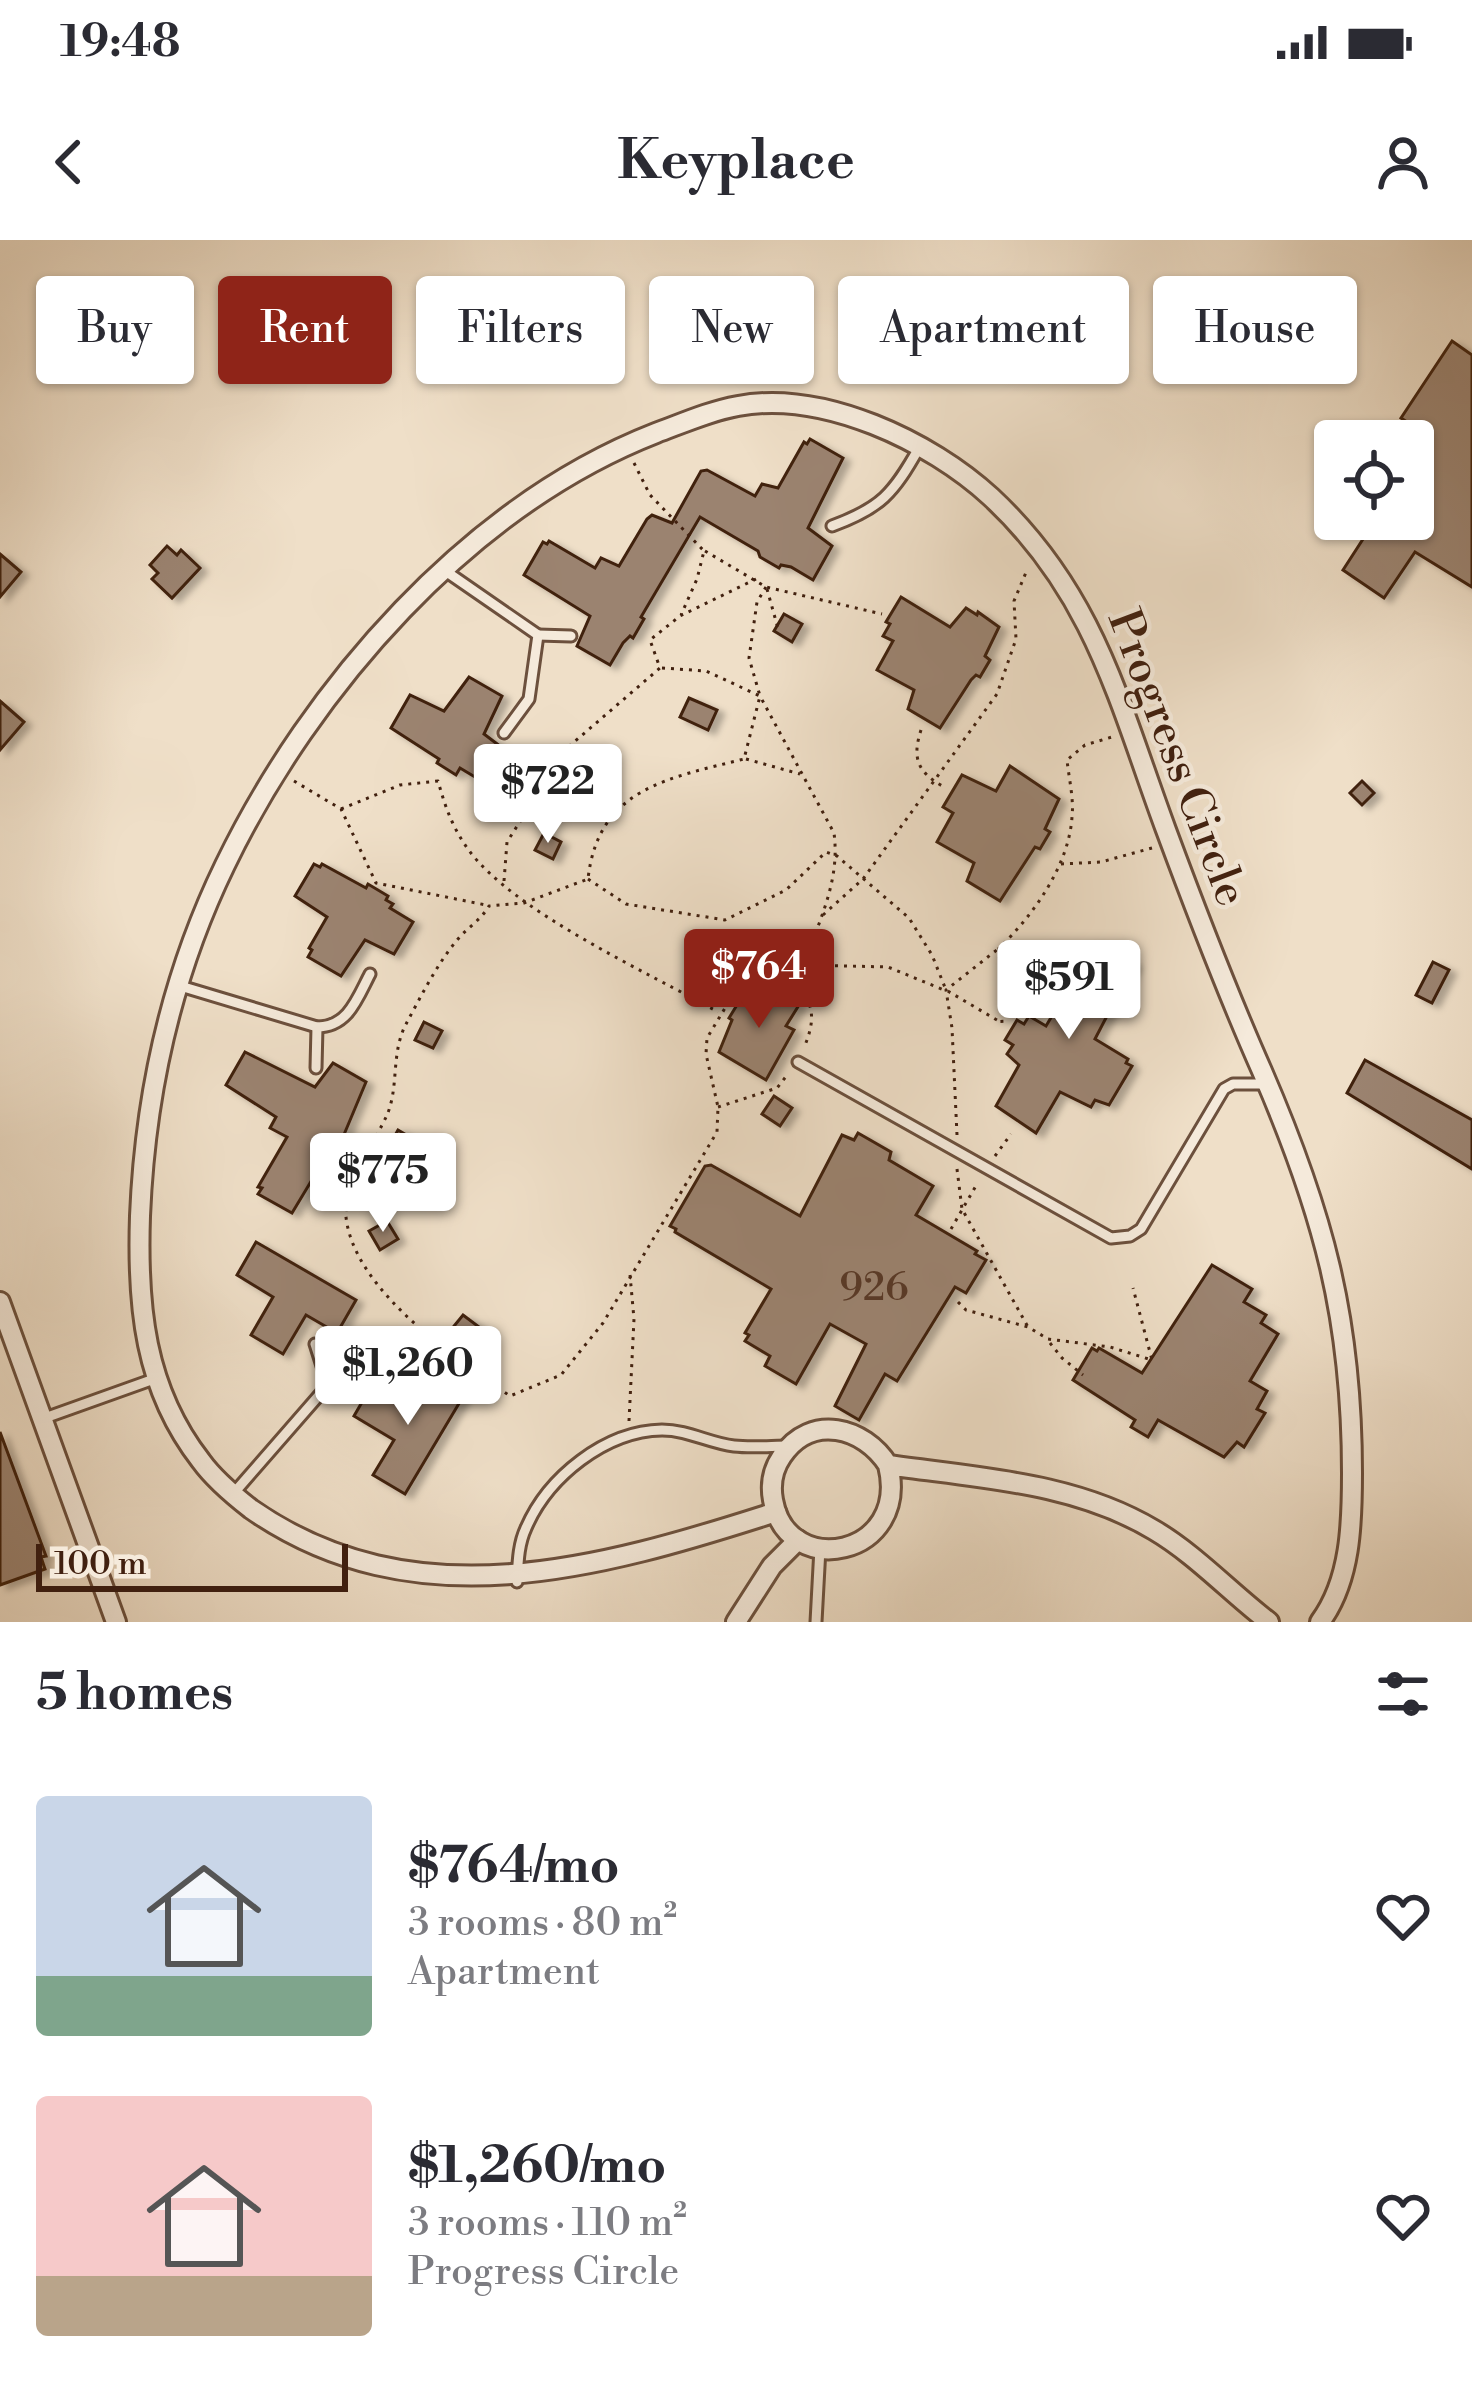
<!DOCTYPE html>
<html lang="en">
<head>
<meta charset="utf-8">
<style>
  :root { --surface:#fff; --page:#f2f2f3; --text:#2b2b33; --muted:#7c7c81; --accent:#8f2418 }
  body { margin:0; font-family:"Libre Bodoni",serif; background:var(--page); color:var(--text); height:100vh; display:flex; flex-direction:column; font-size:45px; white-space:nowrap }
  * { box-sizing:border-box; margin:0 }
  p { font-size:39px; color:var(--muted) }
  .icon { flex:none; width:66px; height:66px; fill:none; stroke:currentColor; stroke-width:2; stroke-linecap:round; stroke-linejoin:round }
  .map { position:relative; height:1382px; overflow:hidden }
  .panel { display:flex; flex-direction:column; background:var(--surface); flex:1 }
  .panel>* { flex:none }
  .guide { position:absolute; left:36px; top:36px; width:1401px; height:108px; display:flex; gap:24px }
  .buttons { position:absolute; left:1314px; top:180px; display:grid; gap:24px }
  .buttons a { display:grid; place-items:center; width:120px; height:120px; border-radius:12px; background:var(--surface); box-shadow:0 3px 9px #0004; font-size:60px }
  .scale { position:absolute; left:36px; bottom:30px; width:312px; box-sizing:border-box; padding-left:12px; border:6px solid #41200f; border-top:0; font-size:33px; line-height:42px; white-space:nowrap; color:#41200f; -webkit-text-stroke:9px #f5eadb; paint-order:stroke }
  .price { position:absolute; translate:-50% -102px; padding:0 27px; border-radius:12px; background:#fff; color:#222; font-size:39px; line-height:78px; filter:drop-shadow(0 3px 6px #0008) }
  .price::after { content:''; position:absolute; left:50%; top:72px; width:36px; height:27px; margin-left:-18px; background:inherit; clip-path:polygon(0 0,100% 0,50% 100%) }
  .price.active { background:var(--accent); color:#fff }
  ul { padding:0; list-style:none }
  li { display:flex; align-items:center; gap:36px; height:300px; padding:0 36px }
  li span { display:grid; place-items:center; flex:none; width:336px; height:240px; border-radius:12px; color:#555 }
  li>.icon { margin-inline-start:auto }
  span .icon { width:144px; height:144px; fill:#fffc; stroke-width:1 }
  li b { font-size:51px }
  h2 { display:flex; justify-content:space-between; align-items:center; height:144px; padding:0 36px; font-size:51px }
  .chip { padding:0 42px; border-radius:12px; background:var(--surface); box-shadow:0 3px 9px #0004; font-size:42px; line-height:108px }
  .chip.active { background:var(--accent); color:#fff }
  .status { display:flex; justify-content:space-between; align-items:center; height:84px; padding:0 60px; background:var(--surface); direction:ltr }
  .status svg { height:33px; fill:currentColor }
  header { display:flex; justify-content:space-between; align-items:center; height:156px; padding:0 36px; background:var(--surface); font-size:54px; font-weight:800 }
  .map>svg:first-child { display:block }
  .building { fill:#9b836f; stroke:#41200f; stroke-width:3; filter:url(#shadow) }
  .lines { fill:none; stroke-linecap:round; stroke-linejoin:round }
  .service-casing { stroke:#6c503d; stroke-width:15 }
  .minor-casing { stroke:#6c503d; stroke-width:24 }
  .path { stroke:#41200f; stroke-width:3; stroke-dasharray:3 6; stroke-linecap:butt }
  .service { stroke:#f5eadb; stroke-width:9 }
  .minor { stroke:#f5eadb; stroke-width:18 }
  .labels { text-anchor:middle; stroke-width:9; stroke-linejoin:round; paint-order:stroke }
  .number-label { font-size:39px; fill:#583927 }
  .street-label { font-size:45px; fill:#41200f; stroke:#f5eadb }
</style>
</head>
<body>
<div class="status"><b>19:48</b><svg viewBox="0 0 49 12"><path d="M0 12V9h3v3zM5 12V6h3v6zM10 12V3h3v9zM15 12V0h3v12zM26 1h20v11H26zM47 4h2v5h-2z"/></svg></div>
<header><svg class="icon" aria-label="back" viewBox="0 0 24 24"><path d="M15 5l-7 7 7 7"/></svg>Keyplace<svg class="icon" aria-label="person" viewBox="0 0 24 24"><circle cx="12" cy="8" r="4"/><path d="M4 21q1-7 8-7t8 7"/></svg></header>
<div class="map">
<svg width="1472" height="1382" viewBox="0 0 1472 1382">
  <defs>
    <filter id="shadow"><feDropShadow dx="7" dy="4" stdDeviation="3" flood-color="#0004"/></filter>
  </defs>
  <rect width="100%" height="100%" fill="#efdfc8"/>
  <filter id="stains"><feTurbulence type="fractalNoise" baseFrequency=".00167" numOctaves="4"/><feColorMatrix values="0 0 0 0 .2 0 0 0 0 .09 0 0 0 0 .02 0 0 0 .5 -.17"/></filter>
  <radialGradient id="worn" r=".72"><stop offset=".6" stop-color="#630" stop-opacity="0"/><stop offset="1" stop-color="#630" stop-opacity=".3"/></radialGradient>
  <!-- building -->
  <g class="building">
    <path d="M1452,101L1472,115V347L1415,312L1384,358L1343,330L1376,279H1413V186L1401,178Z"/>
    <path d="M810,199L843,218L808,288L832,306L813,340L791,327L781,325L779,328L760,317L758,311L700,277L641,377L644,379L633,398L630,396L623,403L610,425L577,406L590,376L524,335L543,302L547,304L549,301L595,328L601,318L619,326L647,279L652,275L672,283L701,231L707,230L755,256L762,244L778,248L804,202L807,204Z"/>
    <path d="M167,306L177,315L181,310L200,328L172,358L152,339L158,333L150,325Z"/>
    <path d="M0,314L21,332L0,357Z"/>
    <path d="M901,357L950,387L966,368L977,375L978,372L999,387L985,416L990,420L980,437L976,435L971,440L940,488L908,469L914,450L877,430L893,401L883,396L890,384L886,382Z"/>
    <path d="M784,374L802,384L792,402L774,391Z"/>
    <path d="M469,437L502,456L484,494L509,513L490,546L460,528L456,535L437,523L439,519L391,488L410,455L444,471Z"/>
    <path d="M689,458L717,470L708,490L680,477Z"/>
    <path d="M0,461L24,482L0,510Z"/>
    <path d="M1010,526L1059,559L1045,589L1050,592L1040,609L1035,607L1000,661L967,641L974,623L937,602L953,573L943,567L962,535L996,551Z"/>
    <path d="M1362,541L1374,553L1362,565L1350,553Z"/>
    <path d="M544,593L561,602L553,619L535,610Z"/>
    <path d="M314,624L320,627L322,624L366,648L368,644L388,656L386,660L393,664L390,668L413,682L394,714L365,700L341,736L308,717L312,710L309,708L327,677L295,656Z"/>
    <path d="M1095,702L1134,724L1095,799L1128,819L1126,823L1132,826L1109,865L1095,860L1091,867L1060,852L1036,893L996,866L1019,825L1007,814L1013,805L1005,800L1017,780L1024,784L1029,776L1046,786L1065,754L1046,742L1047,739L1056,724L1074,731L1090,704Z"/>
    <path d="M1433,722L1449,730L1432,763L1416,755Z"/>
    <path d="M759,742L799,765L786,786L794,790L766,840L719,812L732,780L729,778L740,760L746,764Z"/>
    <path d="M424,782L442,791L433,808L415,800Z"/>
    <path d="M245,812L315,847L333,823L366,842L343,897L339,895L292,973L258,954L262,948L258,947L287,897L270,888L276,877L226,845Z"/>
    <path d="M1365,820L1472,880V929L1347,853Z"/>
    <path d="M774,856L792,868L780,886L762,874Z"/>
    <path d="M398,890L415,900L406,918L388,908Z"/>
    <path d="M858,893L891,912L889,920L933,946L916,975L977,1011L975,1014L986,1020L966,1053L955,1047L897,1141L885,1134L859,1180L835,1166L866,1104L830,1084L796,1144L765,1126L770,1116L745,1101L749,1095L745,1093L771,1049L675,992L676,989L670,986L705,926L711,925L800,976L842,895L854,900Z"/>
    <path d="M387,981L398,999L380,1010L369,991Z"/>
    <path d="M256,1002L356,1060L337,1093L306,1075L283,1114L251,1095L273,1057L237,1035Z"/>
    <path d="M1212,1025L1252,1049L1244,1062L1266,1075L1261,1083L1278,1094L1250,1141L1267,1151L1257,1169L1265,1173L1244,1207L1237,1202L1224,1217L1158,1180L1148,1197L1131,1187L1135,1180L1073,1140L1092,1108L1097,1111L1099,1108L1142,1133Z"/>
    <path d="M463,1075L479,1087L466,1103L450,1091Z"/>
    <path d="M431,1136L464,1155L405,1254L373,1235L394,1200L354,1176L372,1145L413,1166Z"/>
    <path d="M0,1192L46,1316L41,1317L45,1329L0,1345Z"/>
  </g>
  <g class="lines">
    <defs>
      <g id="service">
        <path d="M832,286C881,268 893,254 919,208"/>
        <path d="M444,330L538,395L529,459L504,493"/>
        <path d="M538,395L571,396"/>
        <path d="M177,745L317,787C348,787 357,759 370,734"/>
        <path d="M798,822L1111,998L1130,996L1141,989L1224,849L1233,844H1267"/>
        <path d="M316,828L317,787"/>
        <path d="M328,1145C355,1123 384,1136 409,1156"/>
        <path d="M42,1179L154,1139"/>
        <path d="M233,1254L328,1145L315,1104"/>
        <path d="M517,1342C518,1324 518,1305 526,1288C548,1237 605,1191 662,1190C688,1190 709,1203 734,1206C752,1208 772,1206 790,1206"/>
        <path d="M816,1382L820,1308"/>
      </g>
      <g id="minor">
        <path d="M0,1062L116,1382"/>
        <path d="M888,1225C911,1317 787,1341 773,1260C770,1244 773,1229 782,1216C811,1173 864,1187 888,1225C978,1238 1074,1242 1154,1290C1195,1314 1231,1353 1269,1382"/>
        <path d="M776,1272C599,1329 413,1382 251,1269C233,1255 214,1239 201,1221C144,1148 137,1065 140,976C145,855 172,734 225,625C311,447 469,266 656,193C683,183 710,171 738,166C823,150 930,201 991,257C1095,354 1119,463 1166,590C1196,671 1227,752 1262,831C1323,972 1352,1078 1352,1233C1352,1283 1351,1340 1320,1382"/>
        <path d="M736,1382L772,1326L798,1300"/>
      </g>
    </defs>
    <!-- service casing -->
    <use href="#service" class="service-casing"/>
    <!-- minor casing -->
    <use href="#minor" class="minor-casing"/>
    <!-- path -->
    <g class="path">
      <path d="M634,223L650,255L704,311L697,339L681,375"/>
      <path d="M705,311L766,347L882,374"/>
      <path d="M766,347L757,362L749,418L760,456L744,519C669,538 598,548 588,639L524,663L489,666C481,680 468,687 458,699C438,722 420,758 405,786C391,815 399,847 387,875C375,901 344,949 346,977C354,1050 454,1117 510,1156L561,1135L603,1083L717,892L718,867L706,814L707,798L739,745L765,732C802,746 823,762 805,805"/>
      <path d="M767,349L779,392"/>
      <path d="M662,428L706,431L760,456L834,593C839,631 827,663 814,697C808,714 807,727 797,742"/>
      <path d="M921,490C912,518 917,532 944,547"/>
      <path d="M746,519L800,534"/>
      <path d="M294,541L341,569L376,643L486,665"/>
      <path d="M341,569L400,545L438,541C445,566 452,587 468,609C512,671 649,733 718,772"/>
      <path d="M1061,624L1101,622L1152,608"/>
      <path d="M588,639L626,664L725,680L786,650L826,612L837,616L909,678L932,715L946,750L1002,783L999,708C1033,676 1069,625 1072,577C1074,559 1069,539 1067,520L1085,505L1112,497"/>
      <path d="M504,641L507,602L566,509L660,428L650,400L680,376L756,339"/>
      <path d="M823,675L863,639L997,454L1016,399L1014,361L1027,330"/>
      <path d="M808,725L888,727L944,750"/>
      <path d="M718,867L777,848L788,834"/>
      <path d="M957,895L952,788L946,750L998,709"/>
      <path d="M995,916L1011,894"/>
      <path d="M957,929L962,969L1028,1087"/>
      <path d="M951,989L977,944"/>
      <path d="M958,1062L966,1070L1028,1087L1048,1099L1110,1107L1152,1120L1133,1048"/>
      <path d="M1050,1103L1062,1118L1083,1135"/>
      <path d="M629,1181L634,1079L630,1035"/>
    </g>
    <!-- service -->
    <use href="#service" class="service"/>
    <!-- minor -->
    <use href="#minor" class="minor"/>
  </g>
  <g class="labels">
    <!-- number labels -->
    <g class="number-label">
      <text x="874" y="1060">926</text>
    </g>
    <!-- street labels -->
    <g class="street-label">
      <text transform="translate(1179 517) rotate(69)" y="16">Progress Circle</text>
    </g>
  </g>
  <rect width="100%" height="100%" filter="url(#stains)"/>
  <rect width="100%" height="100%" fill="url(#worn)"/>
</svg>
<div class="buttons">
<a><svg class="icon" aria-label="locate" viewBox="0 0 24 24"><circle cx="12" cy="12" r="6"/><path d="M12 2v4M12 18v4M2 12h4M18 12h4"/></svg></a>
</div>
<div class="scale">100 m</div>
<b class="price" style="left:548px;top:606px">$722</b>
<b class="price active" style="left:759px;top:791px">$764</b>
<b class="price" style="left:1069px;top:802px">$591</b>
<b class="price" style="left:383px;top:995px">$775</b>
<b class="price" style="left:408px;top:1188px">$1,260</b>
<div class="guide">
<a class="chip">Buy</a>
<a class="chip active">Rent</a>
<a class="chip">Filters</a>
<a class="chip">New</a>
<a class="chip">Apartment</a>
<a class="chip">House</a>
</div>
</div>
<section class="panel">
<h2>5 homes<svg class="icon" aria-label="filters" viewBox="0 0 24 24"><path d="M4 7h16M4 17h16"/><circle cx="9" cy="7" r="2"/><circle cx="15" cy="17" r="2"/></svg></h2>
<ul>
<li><span style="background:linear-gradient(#c9d6e8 75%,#7fa58c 0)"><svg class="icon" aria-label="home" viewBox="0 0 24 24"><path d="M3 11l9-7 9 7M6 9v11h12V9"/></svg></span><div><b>$764/mo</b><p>3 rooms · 80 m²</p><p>Apartment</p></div><svg class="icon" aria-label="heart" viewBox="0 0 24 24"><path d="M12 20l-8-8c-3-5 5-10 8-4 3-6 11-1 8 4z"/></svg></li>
<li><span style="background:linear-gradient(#f6c9c9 75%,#b9a48a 0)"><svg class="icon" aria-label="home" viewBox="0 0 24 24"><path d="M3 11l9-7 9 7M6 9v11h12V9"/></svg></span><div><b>$1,260/mo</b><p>3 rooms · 110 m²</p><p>Progress Circle</p></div><svg class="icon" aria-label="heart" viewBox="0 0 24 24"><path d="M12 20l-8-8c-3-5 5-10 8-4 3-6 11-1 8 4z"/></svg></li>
</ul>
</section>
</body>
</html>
